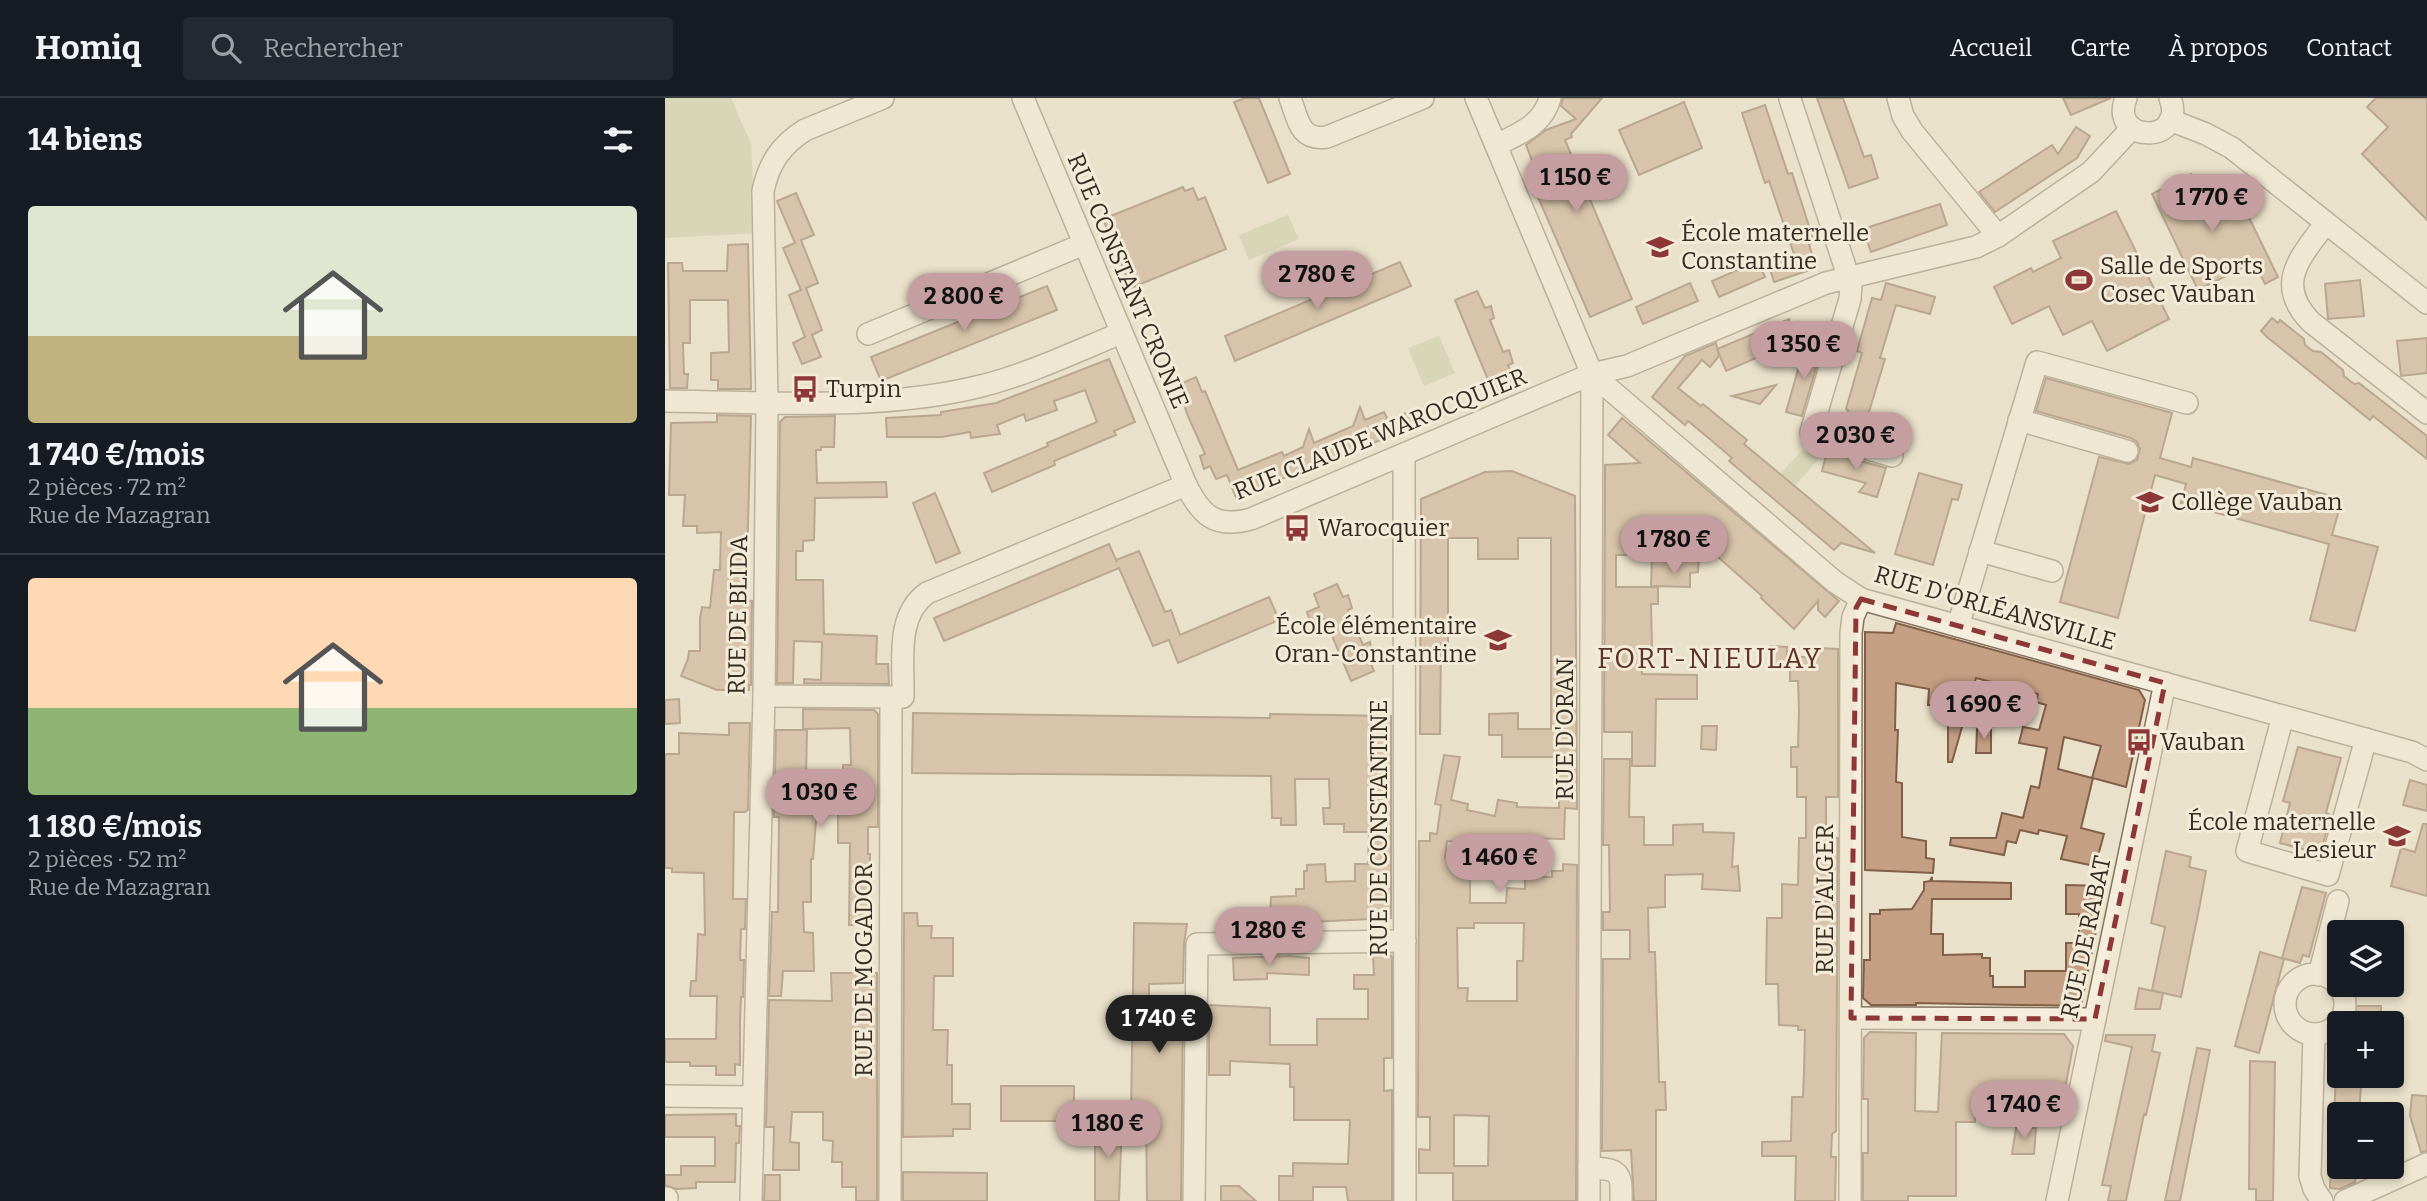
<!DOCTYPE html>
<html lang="fr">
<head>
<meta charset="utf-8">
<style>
  :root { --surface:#171b24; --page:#242831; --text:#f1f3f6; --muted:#9ea1a6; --line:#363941; --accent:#c49ea0 }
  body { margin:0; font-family:Bitter,serif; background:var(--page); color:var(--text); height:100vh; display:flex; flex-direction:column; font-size:26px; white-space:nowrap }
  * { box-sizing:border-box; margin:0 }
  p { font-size:23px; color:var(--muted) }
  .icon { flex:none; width:38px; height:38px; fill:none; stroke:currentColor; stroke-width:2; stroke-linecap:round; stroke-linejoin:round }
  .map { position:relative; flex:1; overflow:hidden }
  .details { display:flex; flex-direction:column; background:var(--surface); width:665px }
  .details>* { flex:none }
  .fabs { position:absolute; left:1662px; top:822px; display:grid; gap:14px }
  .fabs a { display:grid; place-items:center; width:77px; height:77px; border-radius:7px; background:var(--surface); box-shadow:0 4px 10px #0003; font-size:35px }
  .price { position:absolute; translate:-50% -60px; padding:0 16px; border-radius:24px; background:var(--accent); color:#111; font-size:23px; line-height:46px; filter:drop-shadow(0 2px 4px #0008) }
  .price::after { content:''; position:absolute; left:50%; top:42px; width:21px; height:16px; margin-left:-10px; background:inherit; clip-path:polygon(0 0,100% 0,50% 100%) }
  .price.active { background:#222; color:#fff }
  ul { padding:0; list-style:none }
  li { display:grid; align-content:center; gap:14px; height:371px; padding:0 28px }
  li+li { border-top:2px solid var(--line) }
  li span { display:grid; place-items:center; height:217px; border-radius:7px; color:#555 }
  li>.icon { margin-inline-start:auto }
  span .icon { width:126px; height:126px; fill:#fffc; stroke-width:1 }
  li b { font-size:30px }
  h2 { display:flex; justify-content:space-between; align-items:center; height:84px; padding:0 28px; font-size:30px }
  header { display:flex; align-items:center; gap:42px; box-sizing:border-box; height:98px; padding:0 35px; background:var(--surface); border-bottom:2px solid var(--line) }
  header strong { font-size:33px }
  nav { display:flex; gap:38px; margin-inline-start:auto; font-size:24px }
  .search { width:490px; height:63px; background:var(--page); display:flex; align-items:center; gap:18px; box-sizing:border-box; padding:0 24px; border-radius:7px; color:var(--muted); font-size:26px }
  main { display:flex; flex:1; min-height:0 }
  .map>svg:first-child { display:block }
  .green { fill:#c2c79e }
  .building { fill:#c49f84; stroke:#815f49; stroke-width:2; fill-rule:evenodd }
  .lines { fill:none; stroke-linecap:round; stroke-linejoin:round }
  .minor-casing { stroke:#847460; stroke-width:24 }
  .minor { stroke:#f5eedc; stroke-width:21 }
  .marked { fill:none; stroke:#8d3737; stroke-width:5; stroke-dasharray:14 9; stroke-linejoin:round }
  .labels { text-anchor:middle; stroke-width:6; stroke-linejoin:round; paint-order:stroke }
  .poi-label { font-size:24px; fill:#372c22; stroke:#f2ebd8; text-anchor:start }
  .street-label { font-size:24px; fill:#372c22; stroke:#f2ebd8 }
  .quarter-label { font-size:28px; letter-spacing:2px; fill:#5f3226; stroke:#f2ebd8 }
</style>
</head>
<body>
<header>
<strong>Homiq</strong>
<div class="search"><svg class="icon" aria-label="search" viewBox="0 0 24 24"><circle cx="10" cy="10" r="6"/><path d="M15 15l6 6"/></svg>Rechercher</div>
<nav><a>Accueil</a><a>Carte</a><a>À propos</a><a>Contact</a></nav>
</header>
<main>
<section class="details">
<h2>14 biens<svg class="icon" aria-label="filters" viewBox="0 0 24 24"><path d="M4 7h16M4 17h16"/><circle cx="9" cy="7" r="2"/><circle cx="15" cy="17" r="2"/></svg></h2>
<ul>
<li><span style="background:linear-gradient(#dfe7d0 60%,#c2b280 0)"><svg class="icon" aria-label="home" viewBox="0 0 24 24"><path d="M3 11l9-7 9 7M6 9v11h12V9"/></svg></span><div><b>1 740 €/mois</b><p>2 pièces · 72 m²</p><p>Rue de Mazagran</p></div></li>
<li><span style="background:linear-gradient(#ffd9b3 60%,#8fb573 0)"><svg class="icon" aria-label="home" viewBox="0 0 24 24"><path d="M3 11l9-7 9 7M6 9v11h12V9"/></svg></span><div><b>1 180 €/mois</b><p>2 pièces · 52 m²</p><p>Rue de Mazagran</p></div></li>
</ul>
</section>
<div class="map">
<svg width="1762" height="1103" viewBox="0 0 1762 1103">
  <rect width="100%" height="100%" fill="#eae1ca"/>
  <!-- green -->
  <g class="green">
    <path d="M0,0H66L86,46L91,135L0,140Z"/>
    <path d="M623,117L634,141L584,162L574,137Z"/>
    <path d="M774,238L790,275L759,288L743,250Z"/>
    <path d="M1136,353L1158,356L1114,406L1100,393Z"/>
  </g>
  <!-- building -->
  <g class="building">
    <path d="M580,0H594L625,76L603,85L569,4Z"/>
    <path d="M898,0H937L906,36L907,39L900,42L967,201L925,219L863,76L871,73L861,47L881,32L911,21L896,8Z"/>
    <path d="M1152,0H1178L1199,59L1206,57L1213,80L1184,90Z"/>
    <path d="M1398,0H1446L1406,17Z"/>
    <path d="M1711,0H1762V122L1697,56L1723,29L1702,9Z"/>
    <path d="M1019,4L1037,50L974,77L954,32Z"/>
    <path d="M1100,7L1123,76L1127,75L1149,144L1144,146L1151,170L1109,184L1104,168L1130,159L1104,83L1100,85L1077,15Z"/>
    <path d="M1411,29L1425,38L1412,60L1330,114L1314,94L1387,47L1393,56Z"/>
    <path d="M1526,76L1542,109L1572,95L1613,179L1600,186L1589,164L1533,192L1487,96Z"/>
    <path d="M518,89L520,93L528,90L533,102L540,99L561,151L466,190L438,121Z"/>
    <path d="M131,95L149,137L136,142L153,185L141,190L157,232L147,237L156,259L137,266L128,245L140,239L124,197L136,192L118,150L130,145L112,103Z"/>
    <path d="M1275,106L1282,127L1206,154L1198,131Z"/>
    <path d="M1451,113L1504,221L1442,253L1427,223L1398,237L1384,208L1347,226L1329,189L1366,170L1368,174L1396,160L1388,143Z"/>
    <path d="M83,146L86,291H53V282H46V255L64,254L63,202H25V245H18L19,276H23L22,290H5L3,165H17L18,173H62L63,147Z"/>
    <path d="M1093,163L1100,179L1054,199L1047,183Z"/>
    <path d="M735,164L746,188L570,263L560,238Z"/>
    <path d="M1695,182L1699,218L1663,221L1660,186Z"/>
    <path d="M1025,185L1033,203L978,226L971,209Z"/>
    <path d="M1221,185L1270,199L1265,216L1231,207L1215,260L1220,261L1203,317L1242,329L1237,345L1179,329L1183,312L1181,311L1197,255L1192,253L1207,200L1216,202Z"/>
    <path d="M382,188L392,212L216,283L206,259Z"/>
    <path d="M812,193L820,210L826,208L829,220L825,222L838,254L844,252L848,265L843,267L851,285L828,294L790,202Z"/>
    <path d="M1607,220L1613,225L1615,222L1639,241L1640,247L1648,253L1656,254L1678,272L1679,278L1689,286L1694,285L1762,338V361L1708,318L1705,322L1602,239L1596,233Z"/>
    <path d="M1124,221L1126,228L1134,224L1140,239L1061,273L1052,251Z"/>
    <path d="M1762,240V275L1736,278L1732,243Z"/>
    <path d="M1051,245L1054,258L1045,269L1037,262L1013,290L1036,308L1038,306L1082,342L1079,346L1210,455L1176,445L1169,452L1064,363L1067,360L1046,342L1023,323L1020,327L987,299L1020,258Z"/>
    <path d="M1140,247L1156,253L1137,318L1121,314Z"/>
    <path d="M444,261L470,324L449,333L451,337L389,363L390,367L327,394L319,375L383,348L382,345L432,324L420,292L389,303L392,312L361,323L359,316L332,327L335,336L306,340L305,334L277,339H222L221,320L276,317V314L331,305Z"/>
    <path d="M531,279L537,294L540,293L573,372L617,354L619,358L638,349L644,331L649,345L688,328L695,309L700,322L719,314L723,322L752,311L757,324L628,380L626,377L571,400L562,377L551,381L545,368L539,371L535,358L540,356L522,316L513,287Z"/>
    <path d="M1381,280L1507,315L1495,360L1526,369L1528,360L1677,401L1667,437L1713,449L1690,533L1645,522L1664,446L1516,405L1521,386L1490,377L1453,520L1395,504L1434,359L1464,366L1472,362L1475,351L1472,344L1466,340L1371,313Z"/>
    <path d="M1111,287L1095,306L1067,298Z"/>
    <path d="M52,317L86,318L82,462V502L87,503L86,587H84V592H52L16,578L23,561L24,553H35V520L37,509L45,510L49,472H55L56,434L32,435V428H18L20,397H4L6,325L52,324Z"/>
    <path d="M170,318L169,349H156V352H151L152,385L221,384L222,399L150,400L149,442L138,443V453H131V482H158L159,536L212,538L211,566H223L224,586L139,585V581L156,582L157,544L129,543L128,585H112L115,324L120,319Z"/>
    <path d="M957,320L1174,503L1160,519L1153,512V503L1129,531L1096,500L1097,498L1035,443L1033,474L1025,475V489L986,488L987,457H951V489H993V506H986L987,549H976L977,576L1032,577V601H991L990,668H967V634H939L940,367L975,365L943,337Z"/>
    <path d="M1162,354L1221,370L1212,399L1194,394L1201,385L1157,373Z"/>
    <path d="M847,373L910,398L912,711L900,710L899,741L861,740V749L782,743L780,760L805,765V805H841L842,790L860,791V779H887V773H898V766L912,767L911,1103H788V1075H754V1051L765,1052V1019H753L754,743H765V735L772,736L776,707L770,706L779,657L795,659L786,702L803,706L802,712L830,718L833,702L852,705V709L894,710V659H837V637H824V616L853,615V631H886V440H853V461H813V440H783V544L776,545L775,636H755L756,401L820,374ZM809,825H859L858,863H852V903H802L803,890H793L792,830H809ZM789,1017L824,1018L823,1068H789Z"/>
    <path d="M1254,375L1297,387L1293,402L1287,401L1268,467L1230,456Z"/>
    <path d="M270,395L295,455L271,465L248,405Z"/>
    <path d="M444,446L452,464L451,462L474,453L500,514L506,512L515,537L604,499L614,522L513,565L504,542L488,548L454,470L279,543L269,520Z"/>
    <path d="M672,486L678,499L683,497L687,510L683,512L698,547L705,544L707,557L703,559L709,573L686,583L660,521L646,525L642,514L654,509L649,496Z"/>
    <path d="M1231,525L1474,592L1480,602L1461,689L1428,680L1416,730L1439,736L1430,768L1396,761L1402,738L1374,732L1373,736L1355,732L1351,745L1342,743L1339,757L1285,747L1286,740H1331L1337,715L1358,720L1366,688L1374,690L1382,650L1354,645L1358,629L1374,632L1381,607L1371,604L1373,596L1311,580L1287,664H1283V607H1263L1264,591L1231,585L1230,632H1233L1231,684L1237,685V739L1261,743V760L1269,761L1268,775L1200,772V534L1228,535ZM1399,639L1436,648L1427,680L1393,671Z"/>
    <path d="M1105,548L1122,549L1121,570H1104Z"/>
    <path d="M1153,550L1173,551V699H1161V740H1173L1171,1033L1167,1036L1166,1059H1171L1170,1103H1130L1131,1058H1097V1044L1126,1043L1127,999H1138L1139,974L1140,932H1133V928L1114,927L1113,886H1101L1102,820H1117V786L1133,787L1134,740H1141V699H1132V669H1126V649H1133L1134,612L1133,583H1125V558L1152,560Z"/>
    <path d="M14,601L15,625L0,626V602Z"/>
    <path d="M138,611L209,612L213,616V729H203V756H205L204,814L203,827H184L185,745H173V710H152L148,761H146V804H138L139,834L148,835L149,873H118L116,898H104L107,814H113L114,719H109L111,632H142L141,680H178V667H186L185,630L138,631Z"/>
    <path d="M248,615L605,620V616L726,618V820L605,826L606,799L631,798V791H639V773H642V767L660,766L661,784L690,783V766H703L704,734H679V726H659L658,710H665L664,681H630L631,727H616V720H607L606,678L247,675Z"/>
    <path d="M64,625H85L83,712L80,714H69L68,801H81L80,831H76L75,862H79L78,899H76L75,923V967L70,966V977H51V968H25V964H0V941H51L52,898H25L26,883H31L33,836L40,837L39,775L7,774V770H0V656H14V635L64,637Z"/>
    <path d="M1037,628H1052L1051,652L1036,651Z"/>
    <path d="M1312,631L1326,632V655H1311Z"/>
    <path d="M1633,649L1676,660L1661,715L1666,717L1655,756L1615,745L1625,705L1618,703Z"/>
    <path d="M939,661H965L964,719H979V747H1008V727L1038,726V734L1069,735L1067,769L1073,768L1075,793L1037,791L1038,776L1000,777V809L983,810L984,854H990L994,984H1000L1001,1012H991V1103H969L966,1052L937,1053L938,861H965V832H938V814H945L944,747H938Z"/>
    <path d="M1745,682L1762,687V713L1738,707Z"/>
    <path d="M1758,726H1762V798L1726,788L1736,750L1750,754Z"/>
    <path d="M1501,753L1526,759L1524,769L1541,773L1535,806L1516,899L1498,895L1495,911H1470L1474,890L1497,895L1487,892L1500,829L1486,825Z"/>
    <path d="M1267,779V783L1346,785V801H1267L1266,836H1278V857L1317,856V860H1325V878H1328V889H1360V873H1401V845H1414V816H1401V787L1440,788L1416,908L1251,905V907H1206L1198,900L1199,862H1205V816H1215V812L1247,811L1259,792V784L1265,783Z"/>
    <path d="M1637,789L1661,795L1644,859L1638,857L1635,865L1617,860Z"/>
    <path d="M239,815H252L253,828H267L266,840H288V878H269L268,932H283L282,967H287V1006H305V1031H288V1038L238,1039Z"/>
    <path d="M469,825L522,826L519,846L518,885L484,886V905L518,906L516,1103H482L481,1015H466Z"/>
    <path d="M1595,854L1619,861L1594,955L1570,948Z"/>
    <path d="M724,856L727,859V960H719V993L727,992V1103H683L681,1089H648V1103H614V1078H628V1065L683,1066L685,1022H629V989H625V966L565,963V977H544V907L605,910V947H652V921H703V891H689V877H709L708,857Z"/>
    <path d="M624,858L644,860V877L602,875V881L569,882L568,860Z"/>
    <path d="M166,875H212V1103H191V1089H177V1064H167L168,1043L158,1042V1014H127L125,1044L134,1045V1072H108L109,1029H101L104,902L167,903Z"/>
    <path d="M1690,908H1716V923H1708V926H1690Z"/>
    <path d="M1205,934L1251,935L1250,1013L1273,1014L1277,935L1399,936L1408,948L1396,1013L1341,1001L1342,995L1311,994L1310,1024H1291V1098H1243V1103H1198V1055H1203V1001H1198L1199,940Z"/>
    <path d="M1441,937H1490L1487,953L1495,955L1481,1017L1479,1016L1461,1103H1443L1446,1088L1437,1087L1467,949L1440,943Z"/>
    <path d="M1532,950L1545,952L1515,1103H1500Z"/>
    <path d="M1585,963L1610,964L1608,1103H1591V1091H1584Z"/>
    <path d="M1671,978H1689L1688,986L1696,987L1694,1017H1669Z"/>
    <rect x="336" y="988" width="73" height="35"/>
    <path d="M1747,997L1762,998V1053L1756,1054L1745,1018Z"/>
    <path d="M71,1016V1028H75L74,1045H71L70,1084H31V1090L11,1091L0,1087V1077H16V1068H50V1039H0V1017Z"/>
    <path d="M430,1023H457L454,1103H430Z"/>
    <path d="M1351,1030H1371L1369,1056H1347Z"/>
    <path d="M1666,1069H1684L1683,1076L1691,1077L1690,1084L1675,1091L1665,1090Z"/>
    <path d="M238,1074L322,1075V1103H238Z"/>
    <path d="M100,1077H115V1103H99Z"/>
    <path d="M556,1088H574L591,1103H556Z"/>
  </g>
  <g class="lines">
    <defs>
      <g id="minor">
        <path d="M358,0L521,387C536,417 550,431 586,421L927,276L962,268L1161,185L1311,149L1333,138L1426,74L1467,30"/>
        <path d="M625,0C633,21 634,43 662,39L758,0"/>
        <path d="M811,0L927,276L924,1103"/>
        <path d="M1233,0L1238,18L1247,33L1333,138"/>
        <path d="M1461,0C1443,46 1523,47 1505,0"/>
        <path d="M1125,1L1186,187L1185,201L1146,334L1227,358"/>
        <path d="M1505,22L1541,36L1567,50L1762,205"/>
        <path d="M831,47C854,36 878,27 885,0"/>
        <path d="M1660,126C1635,160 1609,186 1646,224L1762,315"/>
        <path d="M203,236L419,146"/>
        <path d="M927,276L1170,484L1196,501L1747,654L1762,662"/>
        <path d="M0,303C101,304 217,313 316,288C364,276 410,254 456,235"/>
        <path d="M1354,322L1462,353"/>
        <path d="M739,356L740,1103"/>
        <path d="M1315,453L1387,473"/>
        <path d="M1293,528L1372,264L1522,305"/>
        <path d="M99,598L238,599C239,564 230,518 262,495L521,387"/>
        <path d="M1618,618L1582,753L1663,777L1701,641"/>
        <circle cx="1650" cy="906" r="30"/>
        <path d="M1654,877L1673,803"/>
        <path d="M1186,920L1430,921"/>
        <path d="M1649,936L1645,1078L1649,1091L1657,1103"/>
        <path d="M0,998L88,999"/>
        <path d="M924,1070C954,1071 957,1073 956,1103"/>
        <path d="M0,1100H2"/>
        <path d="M86,1103L99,598L102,304L98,93C104,65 116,47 140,32L218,0"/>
        <path d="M225,1103L226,600"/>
        <path d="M529,1103L532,846L740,843"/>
        <path d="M1185,1103L1186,535L1188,519L1196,501"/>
        <path d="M1392,1103L1500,585"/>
        <path d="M1680,1103L1762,1066"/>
      </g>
    </defs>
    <!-- minor casing -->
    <use href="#minor" class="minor-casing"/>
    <!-- minor -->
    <use href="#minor" class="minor"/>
  </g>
  <!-- marked area -->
  <path d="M0 0H1762V1103H0ZM1196,501L1500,585L1430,921L1186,920L1191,510Z" fill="#eae1ca" fill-opacity=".55" fill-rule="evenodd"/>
  <path class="marked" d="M1196,501L1500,585L1430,921L1186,920L1191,510Z"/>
  <!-- icons -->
  <defs>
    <symbol id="school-bare" viewBox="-9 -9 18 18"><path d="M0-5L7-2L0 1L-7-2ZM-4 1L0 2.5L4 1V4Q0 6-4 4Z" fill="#8d3737" stroke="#f2ebd8" stroke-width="2.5" paint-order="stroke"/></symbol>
    <symbol id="stadium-bare" viewBox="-9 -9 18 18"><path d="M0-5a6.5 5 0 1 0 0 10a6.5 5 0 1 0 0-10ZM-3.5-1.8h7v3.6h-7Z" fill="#8d3737" stroke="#f2ebd8" stroke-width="2.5" paint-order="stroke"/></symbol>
    <symbol id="bus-bare" viewBox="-9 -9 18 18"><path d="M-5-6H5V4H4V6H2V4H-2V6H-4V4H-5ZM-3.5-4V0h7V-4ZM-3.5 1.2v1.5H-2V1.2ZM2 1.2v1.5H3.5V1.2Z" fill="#8d3737" stroke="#f2ebd8" stroke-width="2.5" paint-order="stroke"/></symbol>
  </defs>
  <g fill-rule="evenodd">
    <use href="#school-bare" x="976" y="130" width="38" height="38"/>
    <use href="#stadium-bare" x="1395" y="163" width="38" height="38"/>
    <use href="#bus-bare" x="121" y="272" width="38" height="38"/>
    <use href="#school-bare" x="1466" y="385" width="38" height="38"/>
    <use href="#bus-bare" x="613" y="411" width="38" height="38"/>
    <use href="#school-bare" x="814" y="523" width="38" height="38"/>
    <use href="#bus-bare" x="1455" y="625" width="38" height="38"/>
    <use href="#school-bare" x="1713" y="719" width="38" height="38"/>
  </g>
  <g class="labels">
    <!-- poi labels -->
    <g class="poi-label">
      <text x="1016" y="143">École maternelle<tspan x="1016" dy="28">Constantine</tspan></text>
      <text x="1435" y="176">Salle de Sports<tspan x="1435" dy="28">Cosec Vauban</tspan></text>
      <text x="161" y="299">Turpin</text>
      <text x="1506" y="412">Collège Vauban</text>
      <text x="653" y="438">Warocquier</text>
      <text x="812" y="536" text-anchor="end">École élémentaire<tspan x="812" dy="28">Oran-Constantine</tspan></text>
      <text x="1495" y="652">Vauban</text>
      <text x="1711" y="732" text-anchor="end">École maternelle<tspan x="1711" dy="28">Lesieur</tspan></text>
    </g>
    <!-- street labels -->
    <g class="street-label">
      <text transform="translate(463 183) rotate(67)" y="8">RUE CONSTANT CRONIE</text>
      <text transform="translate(715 336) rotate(-22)" y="8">RUE CLAUDE WAROCQUIER</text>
      <text transform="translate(1330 510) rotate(16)" y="8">RUE D'ORLÉANSVILLE</text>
      <text transform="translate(73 517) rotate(-89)" y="8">RUE DE BLIDA</text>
      <text transform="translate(900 631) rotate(-90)" y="8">RUE D'ORAN</text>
      <text transform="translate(714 730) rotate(-90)" y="8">RUE DE CONSTANTINE</text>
      <text transform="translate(1160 801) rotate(-90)" y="8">RUE D'ALGER</text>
      <text transform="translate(1421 839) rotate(-78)" y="8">RUE DE RABAT</text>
      <text transform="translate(199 872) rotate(-90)" y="8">RUE DE MOGADOR</text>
    </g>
    <!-- quarter labels -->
    <g class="quarter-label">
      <text x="1045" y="570">FORT-NIEULAY</text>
    </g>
  </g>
</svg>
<div class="fabs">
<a><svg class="icon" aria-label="layers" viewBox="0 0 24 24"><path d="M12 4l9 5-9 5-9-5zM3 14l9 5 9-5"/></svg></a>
<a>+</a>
<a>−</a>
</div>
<b class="price" style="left:911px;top:116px">1 150 €</b>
<b class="price" style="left:1547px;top:136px">1 770 €</b>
<b class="price" style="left:652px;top:213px">2 780 €</b>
<b class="price" style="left:299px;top:235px">2 800 €</b>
<b class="price" style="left:1139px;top:283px">1 350 €</b>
<b class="price" style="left:1191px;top:374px">2 030 €</b>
<b class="price" style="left:1009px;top:478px">1 780 €</b>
<b class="price" style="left:1319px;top:643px">1 690 €</b>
<b class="price" style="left:155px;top:731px">1 030 €</b>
<b class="price" style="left:835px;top:796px">1 460 €</b>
<b class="price" style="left:604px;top:869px">1 280 €</b>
<b class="price active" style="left:494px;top:957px">1 740 €</b>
<b class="price" style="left:1359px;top:1043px">1 740 €</b>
<b class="price" style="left:443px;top:1062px">1 180 €</b>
</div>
</main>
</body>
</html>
